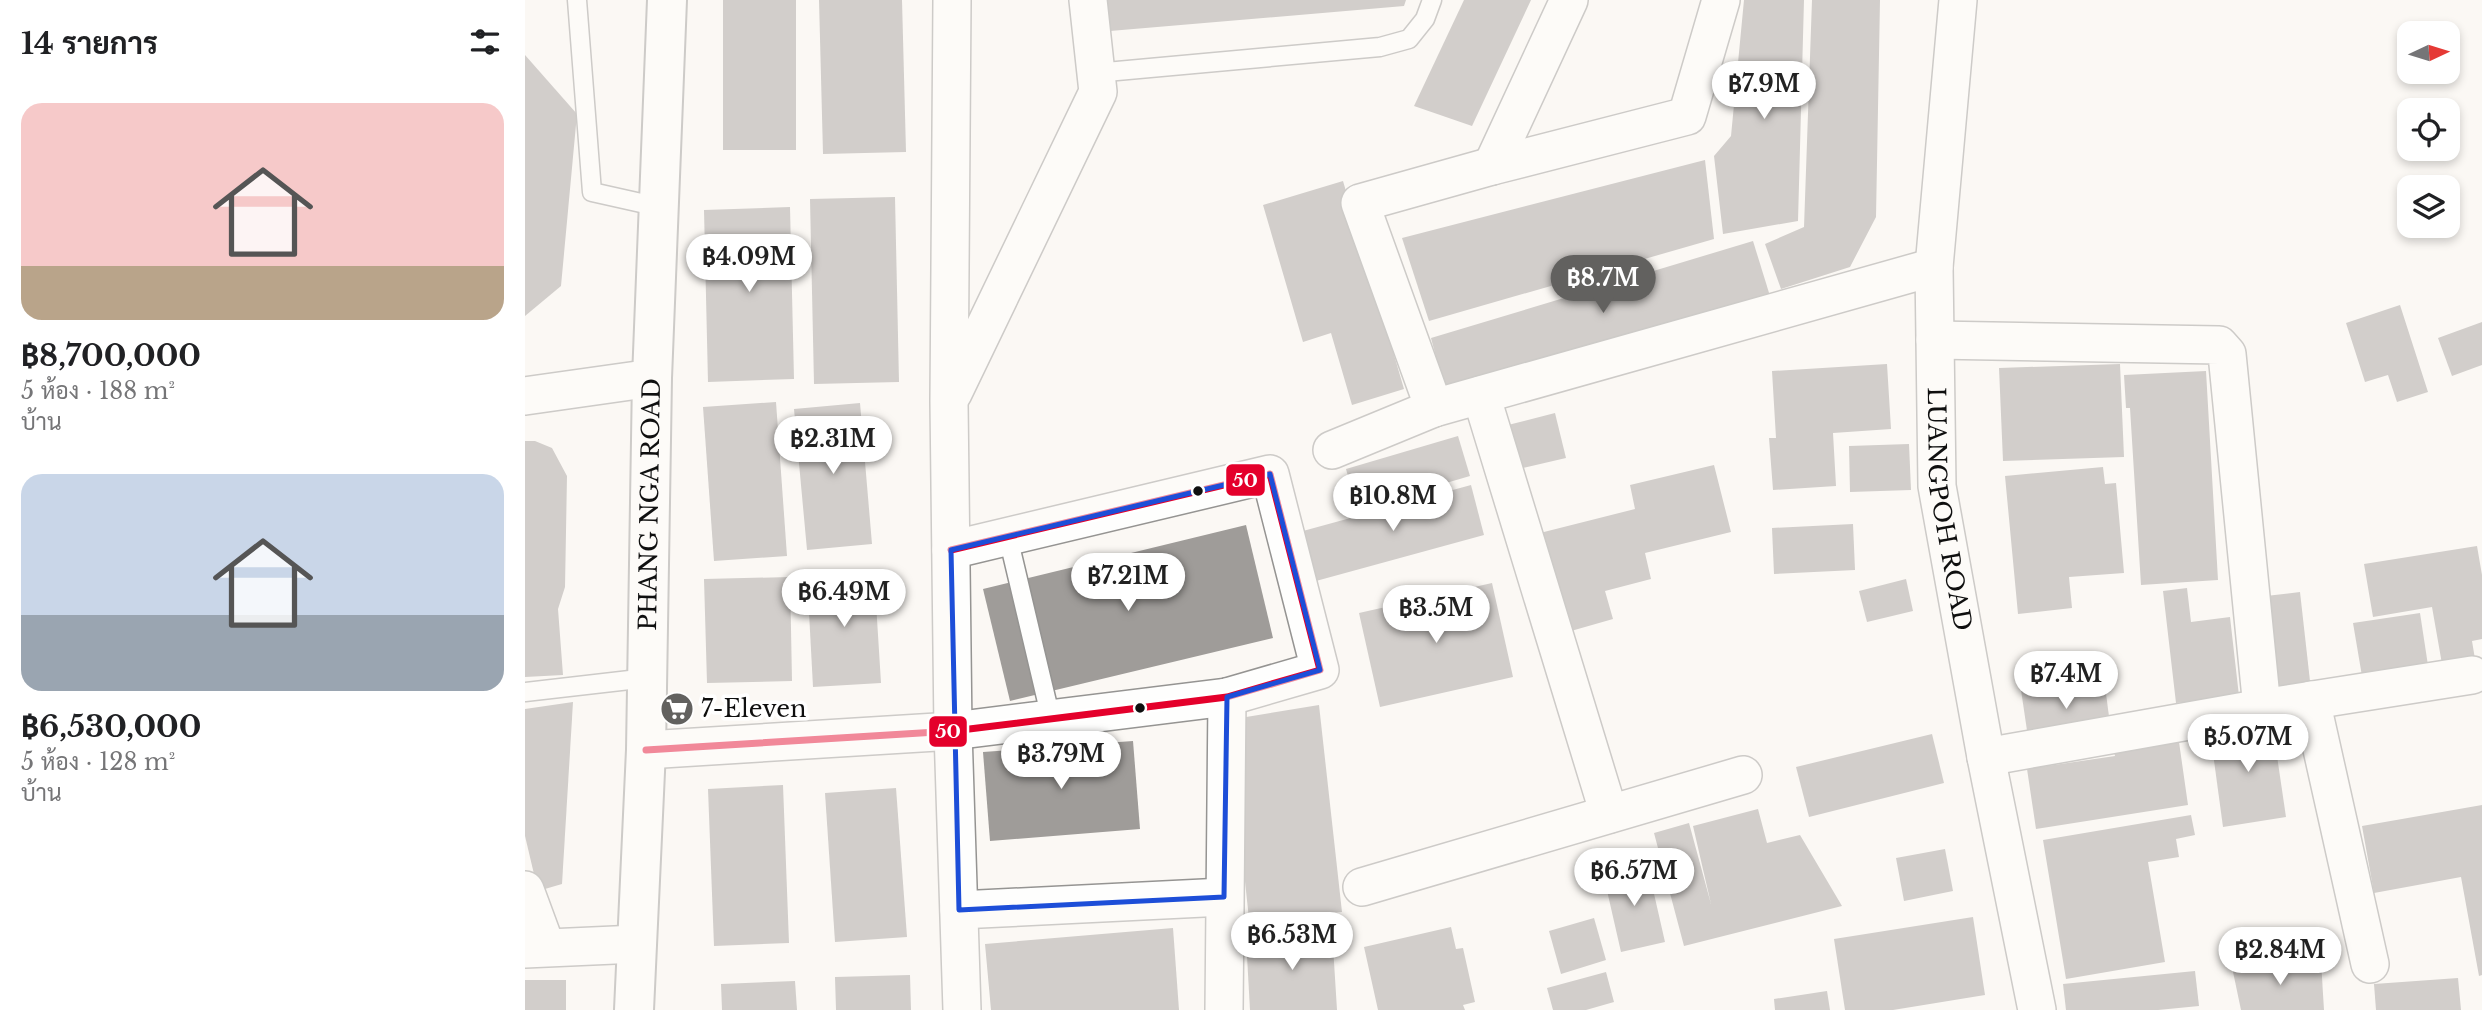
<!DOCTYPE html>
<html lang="th">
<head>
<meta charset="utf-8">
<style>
  :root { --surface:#fff; --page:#f2f2f2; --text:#202124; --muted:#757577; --accent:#62615f }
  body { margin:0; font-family:"Libre Baskerville",Sarabun,serif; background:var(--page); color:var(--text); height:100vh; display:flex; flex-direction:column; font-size:26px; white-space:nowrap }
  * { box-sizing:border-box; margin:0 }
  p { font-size:23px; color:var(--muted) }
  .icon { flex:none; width:38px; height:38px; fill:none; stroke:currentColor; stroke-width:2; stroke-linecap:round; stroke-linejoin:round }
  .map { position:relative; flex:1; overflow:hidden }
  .details { display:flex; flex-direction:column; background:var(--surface); width:525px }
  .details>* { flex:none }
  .needle { width:46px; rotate:86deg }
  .tools { position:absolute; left:1872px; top:21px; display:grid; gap:14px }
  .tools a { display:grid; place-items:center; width:63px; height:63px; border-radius:14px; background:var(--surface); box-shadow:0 4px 10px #0003; font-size:35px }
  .price { position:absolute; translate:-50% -60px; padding:0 16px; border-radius:24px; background:#fff; color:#222; font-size:23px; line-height:46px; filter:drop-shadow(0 2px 4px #0008) }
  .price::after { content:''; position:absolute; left:50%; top:42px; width:21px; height:16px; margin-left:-10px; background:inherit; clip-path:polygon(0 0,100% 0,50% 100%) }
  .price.selected { background:var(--accent); color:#fff }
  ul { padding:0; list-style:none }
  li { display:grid; align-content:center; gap:14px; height:371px; padding:0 21px }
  li span { display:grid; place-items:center; height:217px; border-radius:21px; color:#555 }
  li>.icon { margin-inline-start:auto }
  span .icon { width:126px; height:126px; fill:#fffc; stroke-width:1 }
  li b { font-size:30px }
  h2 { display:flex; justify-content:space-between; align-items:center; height:84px; padding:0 21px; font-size:30px }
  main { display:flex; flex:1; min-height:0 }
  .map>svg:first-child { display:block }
  .building { fill:#9f9c99 }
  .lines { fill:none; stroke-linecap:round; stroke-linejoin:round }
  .service-casing { stroke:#959492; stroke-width:21 }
  .minor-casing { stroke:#959492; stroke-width:40 }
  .tertiary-casing { stroke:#959492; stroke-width:42 }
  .service { stroke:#fefefd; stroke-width:18 }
  .minor { stroke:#fefefd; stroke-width:37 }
  .tertiary { stroke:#fefefd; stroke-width:38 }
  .bus-1-casing { stroke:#fff; stroke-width:12 }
  .bus-1 { stroke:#e4002b; stroke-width:7 }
  .marked { fill:none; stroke:#1d4ed8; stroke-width:5; stroke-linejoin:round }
  .bus-dot { fill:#0f0f0f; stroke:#fff; stroke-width:2.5 }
  .labels { text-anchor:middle; stroke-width:7; stroke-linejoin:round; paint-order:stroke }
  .street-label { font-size:24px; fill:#0f0f0f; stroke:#fff }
  .poi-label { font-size:24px; fill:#0f0f0f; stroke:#fff; text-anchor:start }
  .line-badge { stroke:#fff; stroke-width:2.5 }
  .badge-label { font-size:19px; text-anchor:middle; font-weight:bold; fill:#fff }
</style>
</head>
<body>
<main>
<section class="details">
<h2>14 รายการ<svg class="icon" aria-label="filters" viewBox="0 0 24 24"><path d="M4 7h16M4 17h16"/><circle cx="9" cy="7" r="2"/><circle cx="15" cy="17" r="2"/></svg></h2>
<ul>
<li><span style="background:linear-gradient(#f6c9c9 75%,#b9a48a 0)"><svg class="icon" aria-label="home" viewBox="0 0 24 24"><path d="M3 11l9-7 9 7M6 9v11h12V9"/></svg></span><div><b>฿8,700,000</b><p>5 ห้อง · 188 m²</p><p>บ้าน</p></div></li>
<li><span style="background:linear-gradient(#c9d6e8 65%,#9aa5b1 0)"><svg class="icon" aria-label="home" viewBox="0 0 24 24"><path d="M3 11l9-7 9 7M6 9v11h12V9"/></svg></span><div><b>฿6,530,000</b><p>5 ห้อง · 128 m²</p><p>บ้าน</p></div></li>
</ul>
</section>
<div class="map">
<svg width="1957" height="1010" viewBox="0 0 1957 1010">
  <rect width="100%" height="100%" fill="#fbf8f4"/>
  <!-- building -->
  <g class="building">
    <rect x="198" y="0" width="73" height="150"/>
    <path d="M294,0H377L381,152L298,154Z"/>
    <path d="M582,0H881L879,6L585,31Z"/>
    <path d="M939,0H1006L947,126L889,106Z"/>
    <path d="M1219,0H1279L1273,221L1198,234L1189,156L1206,136Z"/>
    <path d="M1287,0H1355L1351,217L1325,267L1256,289L1240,244L1279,227Z"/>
    <path d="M0,55L52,114L36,286L0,316Z"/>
    <path d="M1180,160L1189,239L904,321L877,238Z"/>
    <path d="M818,181L879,389L827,405L806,333L778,342L738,205Z"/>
    <path d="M370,197L374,382L289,384L285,199Z"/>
    <path d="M265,207L269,379L183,382L179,210Z"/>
    <path d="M1228,241L1245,296L919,387L906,338Z"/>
    <path d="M1875,305L1903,392L1872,402L1863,375L1840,382L1821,323Z"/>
    <path d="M1957,322V365L1927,376L1913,338Z"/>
    <path d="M1362,364L1366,429L1308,433L1311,486L1248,490L1244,438H1251L1247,371Z"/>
    <path d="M1595,364L1599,457L1478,461L1474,368Z"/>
    <path d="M1681,371L1693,580L1616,585L1605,408H1601L1599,375Z"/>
    <path d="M251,402L262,556L189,561L178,407Z"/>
    <path d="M335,403L347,544L282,550L269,409Z"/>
    <path d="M1030,413L1041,458L994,469L983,425Z"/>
    <path d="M933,436L945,476L832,509L821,469Z"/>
    <path d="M0,441H10L27,448L42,476L40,587L33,609L38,675L0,677Z"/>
    <path d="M1384,444L1386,490L1325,492L1324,446Z"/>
    <path d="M1189,465L1206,532L1120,553L1126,579L1080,591L1088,619L1039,633L1011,534L1110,509L1105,485Z"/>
    <path d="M1578,467L1580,484L1591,483L1599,573L1544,577L1547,608L1493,614L1480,476Z"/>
    <path d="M946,485L959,535L791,581L778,531Z"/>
    <path d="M1328,524L1330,570L1249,574L1247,528Z"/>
    <path d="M721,525L748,638L485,701L458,589Z"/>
    <path d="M1952,546L1957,575V639L1947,641L1950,659L1917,664L1907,607L1848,617L1839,564Z"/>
    <path d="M349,571L356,683L288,687L282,575Z"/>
    <path d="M265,577L267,681L182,683L179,579Z"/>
    <path d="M1381,579L1388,611L1342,622L1334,591Z"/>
    <path d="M967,583L988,677L855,707L834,613Z"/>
    <path d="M1662,588L1666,622L1705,617L1714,696L1651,703L1638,591Z"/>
    <path d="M1775,592L1786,690L1743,695L1732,597Z"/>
    <path d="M1895,613L1904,672L1838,682L1828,623Z"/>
    <path d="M1579,678L1586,732L1504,744L1496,690Z"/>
    <path d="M48,702L37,884L13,891L0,836V709Z"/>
    <path d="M794,705L817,912L724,919L703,720Z"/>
    <path d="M1747,722L1761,817L1698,827L1685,731Z"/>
    <path d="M1407,734L1419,783L1284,817L1271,767Z"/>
    <path d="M608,741L615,829L465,841L458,752Z"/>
    <path d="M1654,742L1663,805L1511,829L1502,769L1590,756L1589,751Z"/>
    <path d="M258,785L264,943L189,946L183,789Z"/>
    <path d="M371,788L382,937L310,942L300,793Z"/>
    <path d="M1957,805V975L1954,976L1936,877L1849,893L1837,826Z"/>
    <path d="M1233,809L1242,843L1275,835L1317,906L1159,946L1129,833L1164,823L1186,904L1168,826Z"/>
    <path d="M1666,815L1670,835L1651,839L1654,857L1623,862L1640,962L1541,979L1518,840Z"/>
    <path d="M1420,849L1428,891L1379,901L1371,858Z"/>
    <path d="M1122,863L1140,942L1096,952L1078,873Z"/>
    <path d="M1448,917L1460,995L1368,1010H1320L1309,939Z"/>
    <path d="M1069,918L1081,960L1036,974L1024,931Z"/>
    <path d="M926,927L931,949L938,948L950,1002L938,1005L940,1010H853L839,947Z"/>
    <path d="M648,928L654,1010H466L460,944Z"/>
    <path d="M807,930L812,1010H725L721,938Z"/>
    <path d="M1796,961L1799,1010H1716L1707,967Z"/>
    <path d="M1670,971L1674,1006L1633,1010H1541L1538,984Z"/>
    <path d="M1081,972L1089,1002L1061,1010H1028L1022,988Z"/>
    <path d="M385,975L386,1010H311L310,977Z"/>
    <path d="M1933,978L1936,1010H1851L1849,984Z"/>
    <rect x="0" y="980" width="41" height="30"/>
    <path d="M270,981L272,1010H197L196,984Z"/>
    <path d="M1302,991L1305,1010H1250L1249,999Z"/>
  </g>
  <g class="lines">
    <defs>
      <g id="service">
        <path d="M52,0L67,192L134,207"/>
        <path d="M570,73L855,47L884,39L900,19L907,0"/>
        <path d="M483,537L526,719"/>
        <path d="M0,692L122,678"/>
      </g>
      <g id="minor">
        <path d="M427,0L424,402L428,731L437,1010"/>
        <path id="s1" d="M1433,0L1409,267L1412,486L1461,757L1512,1010"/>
        <path d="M967,166L1044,0"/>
        <path d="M1410,340L1694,345L1702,354L1737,708"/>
        <path d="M428,393L573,92L563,0"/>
        <path d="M956,395L1084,814"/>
        <path d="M0,396L127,378"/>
        <path d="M909,408L835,203L967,166L1162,116L1196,0"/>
        <path d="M807,450L909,408L1409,267"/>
        <path d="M1786,700L1845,964"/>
        <path d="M121,750L428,731L702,697L795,670L745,474L426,550"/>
        <path d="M1461,757L1737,708L1947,675"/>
        <path d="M837,887L1218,775"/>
        <path d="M0,890L21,947"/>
        <path d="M434,910L699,897"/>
        <path d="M0,949L112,944"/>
        <path d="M699,1010L702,697"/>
      </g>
      <g id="tertiary">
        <path id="s2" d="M109,1010L121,750L127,378L142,0"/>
      </g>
    </defs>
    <!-- service casing -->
    <use href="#service" class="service-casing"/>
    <!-- minor casing -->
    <use href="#minor" class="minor-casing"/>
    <!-- tertiary casing -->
    <use href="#tertiary" class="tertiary-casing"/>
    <!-- service -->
    <use href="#service" class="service"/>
    <!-- minor -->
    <use href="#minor" class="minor"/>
    <!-- tertiary -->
    <use href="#tertiary" class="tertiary"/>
    <defs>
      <path id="bus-1" d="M121,750L428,731L702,697L795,670L745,474L426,550"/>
    </defs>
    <!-- bus-1 casing -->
    <use href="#bus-1" class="bus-1-casing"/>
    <!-- bus-1 -->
    <use href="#bus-1" class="bus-1"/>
  </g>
  <!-- marked area -->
  <path d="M0 0H1957V1010H0ZM745,474L795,670L702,697L699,897L434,910L426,550Z" fill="#fbf8f4" fill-opacity=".55" fill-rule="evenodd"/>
  <path class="marked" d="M745,474L795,670L702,697L699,897L434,910L426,550Z"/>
  <!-- icons -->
  <defs>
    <symbol id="supermarket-disc" viewBox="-11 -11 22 22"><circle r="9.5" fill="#62615f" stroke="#fff"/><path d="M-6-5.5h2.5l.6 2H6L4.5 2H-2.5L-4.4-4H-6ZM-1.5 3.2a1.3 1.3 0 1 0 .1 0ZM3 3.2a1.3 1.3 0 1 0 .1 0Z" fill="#fff"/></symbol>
  </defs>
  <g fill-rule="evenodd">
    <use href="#supermarket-disc" x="133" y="690" width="38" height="38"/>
  </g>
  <!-- markers -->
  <g class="bus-dot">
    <circle cx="673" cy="491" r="6"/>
    <circle cx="615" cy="708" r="6"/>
  </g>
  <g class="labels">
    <!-- street labels -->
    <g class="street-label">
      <text dy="8" stroke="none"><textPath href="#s2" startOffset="506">PHANG NGA ROAD</textPath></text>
      <text dy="8" stroke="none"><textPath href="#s1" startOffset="511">LUANGPOH ROAD</textPath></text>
    </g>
    <!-- poi labels -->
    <g class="poi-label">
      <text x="176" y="717">7-Eleven</text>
    </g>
  </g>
  <g class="line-badge">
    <rect x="700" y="463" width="41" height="34" rx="7" fill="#e4002b"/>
    <rect x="403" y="715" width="40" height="33" rx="7" fill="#e4002b"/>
  </g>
  <g class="badge-label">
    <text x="720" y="487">50</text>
    <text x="423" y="738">50</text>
  </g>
</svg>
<div class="tools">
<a><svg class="needle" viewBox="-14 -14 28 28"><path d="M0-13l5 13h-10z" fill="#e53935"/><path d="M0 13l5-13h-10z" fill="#757577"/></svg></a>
<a><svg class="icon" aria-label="locate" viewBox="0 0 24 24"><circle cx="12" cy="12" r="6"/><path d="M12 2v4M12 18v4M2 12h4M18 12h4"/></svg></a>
<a><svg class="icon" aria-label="layers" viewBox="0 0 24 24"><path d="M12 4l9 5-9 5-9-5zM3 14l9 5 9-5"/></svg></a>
</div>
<b class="price" style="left:1239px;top:121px">฿7.9M</b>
<b class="price" style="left:224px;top:294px">฿4.09M</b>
<b class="price selected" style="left:1078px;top:315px">฿8.7M</b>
<b class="price" style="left:308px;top:476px">฿2.31M</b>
<b class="price" style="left:868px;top:533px">฿10.8M</b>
<b class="price" style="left:603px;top:613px">฿7.21M</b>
<b class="price" style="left:319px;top:629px">฿6.49M</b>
<b class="price" style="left:911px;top:645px">฿3.5M</b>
<b class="price" style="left:1541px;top:711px">฿7.4M</b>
<b class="price" style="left:1723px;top:774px">฿5.07M</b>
<b class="price" style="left:536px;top:791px">฿3.79M</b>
<b class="price" style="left:1109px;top:908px">฿6.57M</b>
<b class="price" style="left:767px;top:972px">฿6.53M</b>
<b class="price" style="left:1755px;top:987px">฿2.84M</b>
</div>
</main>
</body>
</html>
